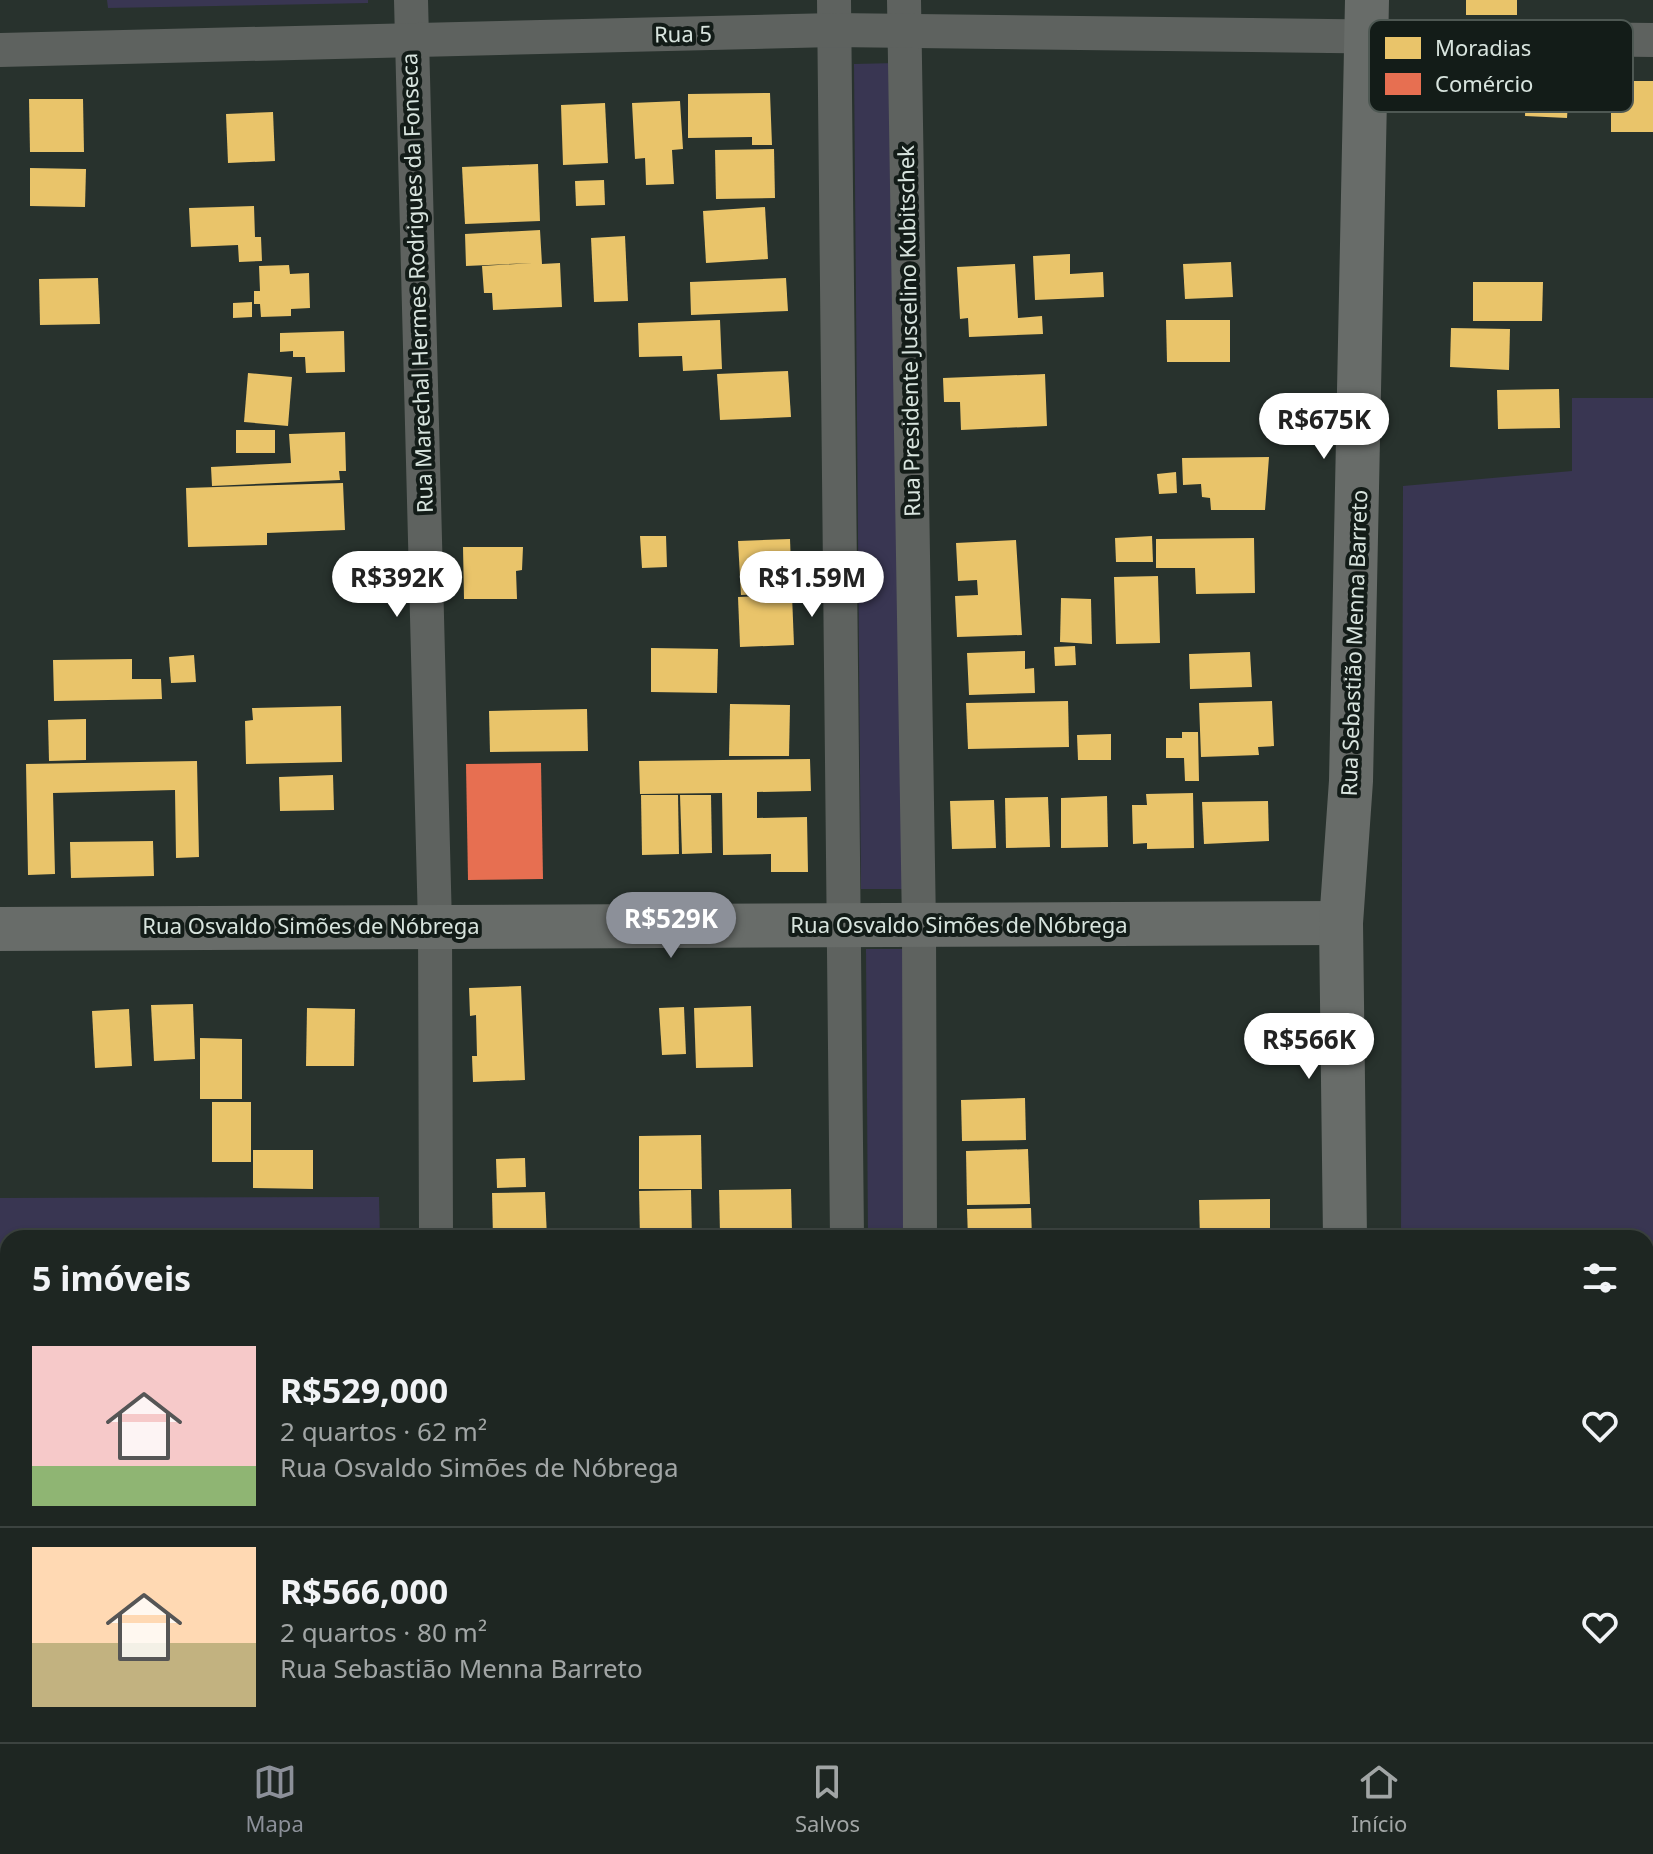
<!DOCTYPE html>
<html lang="pt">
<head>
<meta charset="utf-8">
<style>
  :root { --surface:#1e2622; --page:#262e2a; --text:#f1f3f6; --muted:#a1a5a5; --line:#3c4340; --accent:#8c9099 }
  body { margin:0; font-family:"Noto Sans",sans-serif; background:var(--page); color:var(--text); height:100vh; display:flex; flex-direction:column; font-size:30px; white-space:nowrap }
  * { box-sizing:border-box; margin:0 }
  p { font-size:26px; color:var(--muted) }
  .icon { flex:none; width:44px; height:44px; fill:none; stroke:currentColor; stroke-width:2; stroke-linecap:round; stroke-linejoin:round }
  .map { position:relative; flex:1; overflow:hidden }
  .side { position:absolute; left:0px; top:1230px; width:1654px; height:512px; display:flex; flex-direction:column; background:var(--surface); border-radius:24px 24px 0 0; box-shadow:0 2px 6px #0004,0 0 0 2px var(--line) }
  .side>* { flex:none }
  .price { position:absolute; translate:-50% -68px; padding:0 18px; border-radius:28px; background:#fff; color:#222; font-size:26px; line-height:52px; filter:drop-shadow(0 2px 4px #0008) }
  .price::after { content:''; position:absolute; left:50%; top:48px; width:24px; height:18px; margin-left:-12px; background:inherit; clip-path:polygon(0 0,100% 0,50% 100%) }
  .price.active { background:var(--accent); color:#fff }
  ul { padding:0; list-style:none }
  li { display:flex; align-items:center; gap:24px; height:200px; padding:0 32px }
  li+li { border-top:2px solid var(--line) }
  li span { display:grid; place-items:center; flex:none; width:224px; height:160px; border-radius:0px; color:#555 }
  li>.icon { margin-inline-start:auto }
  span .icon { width:96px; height:96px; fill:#fffc; stroke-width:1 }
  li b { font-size:34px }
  h2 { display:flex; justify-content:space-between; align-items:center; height:96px; padding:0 32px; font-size:34px }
  .menu { display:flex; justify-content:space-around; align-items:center; height:112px; border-top:2px solid var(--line); background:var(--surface); font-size:22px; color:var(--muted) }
  .menu a { display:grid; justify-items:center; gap:4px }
  .menu .active { color:var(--accent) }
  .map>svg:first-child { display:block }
  .green { fill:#393652 }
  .homes { fill:#e9c46a }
  .shops { fill:#e76f51 }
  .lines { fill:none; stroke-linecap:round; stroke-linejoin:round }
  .stream { stroke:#1d153c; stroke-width:11 }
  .minor { stroke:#5e625f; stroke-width:34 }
  .secondary { stroke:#686c69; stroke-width:44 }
  .labels { text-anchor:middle; stroke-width:8; stroke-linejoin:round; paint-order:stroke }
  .street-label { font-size:22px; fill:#d8e4de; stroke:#131c18 }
  .key { fill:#131c18; stroke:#4e5853; stroke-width:2 }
  .key-label { font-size:22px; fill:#d8e4de }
</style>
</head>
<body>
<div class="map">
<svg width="1653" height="1742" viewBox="0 0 1653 1742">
  <rect width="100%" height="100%" fill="#28322d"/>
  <!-- green -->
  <g class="green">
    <path d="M107,0H368V3L108,8Z"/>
    <path d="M897,63L905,889H861L854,64Z"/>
    <path d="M1572,398H1653V1742H1405V1734H1646V1238H1401L1403,486L1572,471Z"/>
    <path d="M866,949H904L906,1238H868Z"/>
    <path d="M379,1197L380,1238H8V1618H0V1198Z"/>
  </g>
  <!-- homes -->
  <g class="homes">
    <rect x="1466" y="0" width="51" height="15"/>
    <path d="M1527,66L1601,69L1600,103L1568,102L1567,118L1525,116Z"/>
    <rect x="1611" y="81" width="42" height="51"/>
    <path d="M770,93L772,145H752V137L688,138V94Z"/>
    <path d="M29,99H83L84,152H30Z"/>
    <path d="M680,101L683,149L672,150L674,184L646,185L645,158L635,159L632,103Z"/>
    <path d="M605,103L608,163L563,165L561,105Z"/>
    <path d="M273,112L275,161L228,163L226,114Z"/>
    <path d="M774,149L775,198L716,199L715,150Z"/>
    <path d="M538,164L540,221L465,224L462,167Z"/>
    <path d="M30,168L86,169L85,207L30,206Z"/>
    <path d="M604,180L605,205L576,206L575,181Z"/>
    <path d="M254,206L255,237H261L262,261L239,262L238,245L191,247L189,208Z"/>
    <path d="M765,207L768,259L706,263L703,211Z"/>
    <path d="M540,230L542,264L560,263L562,307L493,310L492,293H484L482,266L533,263L466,266L465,234Z"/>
    <path d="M625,236L628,301L594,302L591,238Z"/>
    <path d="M1070,254V274L1103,272L1104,297L1035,300L1033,256Z"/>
    <path d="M1231,262L1233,297L1185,299L1183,264Z"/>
    <path d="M1015,264L1018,318L1042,316L1043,334L969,337L968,318L960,319L957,267Z"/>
    <path d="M289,265L290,274L309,273L310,308L291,309V316L261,317L260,304H254V291H260L259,266Z"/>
    <path d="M98,278L100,324L40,325L39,279Z"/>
    <path d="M786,278L788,311L691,315L690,282Z"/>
    <path d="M1473,282H1543L1542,321H1473Z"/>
    <path d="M252,302V317L233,318V303Z"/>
    <path d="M720,320L722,369L683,371L682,356L639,357L638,323Z"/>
    <path d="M1166,320H1230V362H1167Z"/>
    <path d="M1451,328L1510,329L1509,370L1450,367Z"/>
    <path d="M344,331L345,372L306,373L305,357H293V351L280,352V333Z"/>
    <path d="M788,371L791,417L720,420L717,374Z"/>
    <path d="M248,373L292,377L288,426L244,422Z"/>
    <path d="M1045,374L1047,426L961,430L960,402H944L943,378Z"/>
    <path d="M1559,389L1560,428L1498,429L1497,390Z"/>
    <rect x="236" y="430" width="39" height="23"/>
    <path d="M345,432L346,471H339L340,480L212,486L211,467L291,463L289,434Z"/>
    <path d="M1269,457L1265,510H1211L1210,498L1202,497L1201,484L1183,485L1182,458Z"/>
    <path d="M1176,472L1177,493L1159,494L1157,474Z"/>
    <path d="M343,483L345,530L267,533V545L188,547L186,488Z"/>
    <path d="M640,536H666L667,567L642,568Z"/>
    <path d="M1152,536L1153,562H1116L1115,538Z"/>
    <path d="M1254,538L1255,593L1196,594L1195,568H1156V539Z"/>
    <path d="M790,539L792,593L741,595L738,541Z"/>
    <path d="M1016,540L1022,635L957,637L955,596L978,595L977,580L958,581L956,543Z"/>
    <path d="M463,547H523L522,570L516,571L517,599H464Z"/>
    <path d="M1158,576L1160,643L1116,644L1114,577Z"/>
    <path d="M792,595L794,645L740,647L738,597Z"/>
    <path d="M1061,598L1091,599L1092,644L1060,642Z"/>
    <path d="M1075,646L1076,665L1055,666L1054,647Z"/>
    <path d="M651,648L718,649L717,693L651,692Z"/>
    <path d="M1025,651V669L1034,668L1035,693L969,695L967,653Z"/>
    <path d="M1250,652L1252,687L1190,689L1189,654Z"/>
    <path d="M194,655L196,682L171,683L169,657Z"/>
    <path d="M132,659V679H161L162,699L54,701L53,660Z"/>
    <path d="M1068,701L1069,747L968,749L966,703Z"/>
    <path d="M1272,701L1274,746L1258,747L1259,755L1201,757L1199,703Z"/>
    <path d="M730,704L790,705L789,756H729Z"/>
    <path d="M341,706L342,762L246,764L245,721L253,720L252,708Z"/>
    <path d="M587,709L588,751L490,752L489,711Z"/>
    <path d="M86,719V760L49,761L48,720Z"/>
    <path d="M1182,732H1198L1199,781H1185L1184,758H1166V738H1182Z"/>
    <path d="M1111,734V760H1078L1077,735Z"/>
    <path d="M810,759L811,791L757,792V818L807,817L808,872H771V854L723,855L722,793L640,794L639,761Z"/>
    <path d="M197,761L199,857L176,858L175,790L53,793L55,874L28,875L26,764Z"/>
    <path d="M333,775L334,810L280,811L279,777Z"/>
    <path d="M1193,793L1194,848L1147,849V843L1133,844L1132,805H1147L1146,794Z"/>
    <path d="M641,795H678L679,854L642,855Z"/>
    <path d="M680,795H711L712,853L682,854Z"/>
    <path d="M1107,796L1108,847L1061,848V798Z"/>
    <path d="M1048,797L1050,847L1006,848L1005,798Z"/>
    <path d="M994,800L996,848L952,849L950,801Z"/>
    <path d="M1268,801L1269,841L1204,844L1202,802Z"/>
    <path d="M153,841L154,876L71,878L70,842Z"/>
    <path d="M521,986L525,1080L473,1082L472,1056H477L476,1015L470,1016L469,988Z"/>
    <path d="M193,1004L195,1059L154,1061L151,1005Z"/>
    <path d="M751,1006L753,1067L696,1068L694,1008Z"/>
    <path d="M684,1007L686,1054L662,1055L659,1008Z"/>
    <path d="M307,1008L355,1009L354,1066H306Z"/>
    <path d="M129,1009L132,1066L95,1068L92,1011Z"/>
    <path d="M200,1038L242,1039V1099H200Z"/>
    <path d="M1025,1098L1026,1140L962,1141L961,1100Z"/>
    <rect x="212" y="1102" width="39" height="60"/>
    <path d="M701,1135L702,1189H639V1136Z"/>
    <path d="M1028,1149L1030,1204L967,1205L966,1151Z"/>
    <path d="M253,1150H313V1189L253,1188Z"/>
    <path d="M525,1158L526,1187L497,1188L496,1159Z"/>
    <path d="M791,1189L792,1232L720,1233L719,1190Z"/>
    <path d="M691,1190L692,1238H640L639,1191Z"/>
    <path d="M545,1192L547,1238H493L492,1193Z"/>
    <path d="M1270,1199V1238H1200L1199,1200Z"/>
    <path d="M1031,1208L1032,1238H968L967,1209Z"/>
    <path d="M240,1734H275L274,1742H239Z"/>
  </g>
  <!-- shops -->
  <path class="shops" d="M541,763L543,879L468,880L466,764Z"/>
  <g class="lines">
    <!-- stream -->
    <g class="stream">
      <path d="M0,1631L8,1632"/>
      <path d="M349,1734L360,1742"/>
    </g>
    <!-- minor -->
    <g class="minor">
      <path d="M411,0L435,925L436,1238"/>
      <path d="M834,0L847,1238"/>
      <path d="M904,0L919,926L920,1238"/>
      <path d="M0,50L834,30L1653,40"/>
      <path d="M439,1734V1742"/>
      <path d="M850,1734V1742"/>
      <path d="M921,1734V1742"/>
    </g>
    <!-- secondary -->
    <g class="secondary">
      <path d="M0,929L1341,923"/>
      <path d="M1345,1238L1341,923L1351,781L1367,0"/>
      <path d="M1352,1734V1742"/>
    </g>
  </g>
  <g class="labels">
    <!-- street labels -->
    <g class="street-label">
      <text transform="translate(683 34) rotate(-1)" y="8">Rua 5</text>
      <text transform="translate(417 283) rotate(-92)" y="8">Rua Marechal Hermes Rodrigues da Fonseca</text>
      <text transform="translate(909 331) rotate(-91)" y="8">Rua Presidente Juscelino Kubitschek</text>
      <text transform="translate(1354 643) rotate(-88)" y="8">Rua Sebastião Menna Barreto</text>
      <text x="959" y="933">Rua Osvaldo Simões de Nóbrega</text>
      <text x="311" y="934">Rua Osvaldo Simões de Nóbrega</text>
    </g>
  </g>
  <!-- legend -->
  <rect x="1369" y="20" width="264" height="92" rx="12" class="key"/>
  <rect x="1385" y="37" width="36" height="22" fill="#e9c46a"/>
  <rect x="1385" y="73" width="36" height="22" fill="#e76f51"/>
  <g class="key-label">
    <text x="1435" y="56">Moradias</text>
    <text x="1435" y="92">Comércio</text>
  </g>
</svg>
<b class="price" style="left:1324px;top:461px">R$675K</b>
<b class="price" style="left:397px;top:619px">R$392K</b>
<b class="price" style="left:812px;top:619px">R$1.59M</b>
<b class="price active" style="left:671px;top:960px">R$529K</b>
<b class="price" style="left:1309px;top:1081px">R$566K</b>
<section class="side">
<h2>5 imóveis<svg class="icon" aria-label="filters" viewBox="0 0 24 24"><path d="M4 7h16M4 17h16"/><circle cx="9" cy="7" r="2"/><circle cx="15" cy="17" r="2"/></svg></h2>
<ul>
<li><span style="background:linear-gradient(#f6c9c9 75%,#8fb573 0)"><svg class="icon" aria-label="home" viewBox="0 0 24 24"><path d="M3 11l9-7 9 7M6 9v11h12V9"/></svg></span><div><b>R$529,000</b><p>2 quartos · 62 m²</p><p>Rua Osvaldo Simões de Nóbrega</p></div><svg class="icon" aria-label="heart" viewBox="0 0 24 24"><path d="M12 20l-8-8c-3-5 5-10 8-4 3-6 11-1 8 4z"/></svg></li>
<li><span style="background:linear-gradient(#ffd9b3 60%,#c2b280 0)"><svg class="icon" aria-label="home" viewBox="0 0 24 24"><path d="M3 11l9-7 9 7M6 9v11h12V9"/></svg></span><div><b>R$566,000</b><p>2 quartos · 80 m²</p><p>Rua Sebastião Menna Barreto</p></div><svg class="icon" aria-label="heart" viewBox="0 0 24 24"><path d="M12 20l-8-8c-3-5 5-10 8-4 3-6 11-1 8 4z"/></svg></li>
</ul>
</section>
</div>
<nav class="menu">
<a class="active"><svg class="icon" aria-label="map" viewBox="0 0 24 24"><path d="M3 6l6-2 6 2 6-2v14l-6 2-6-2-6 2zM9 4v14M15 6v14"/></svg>Mapa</a>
<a><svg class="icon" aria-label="saved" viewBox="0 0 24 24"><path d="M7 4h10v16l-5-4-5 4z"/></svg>Salvos</a>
<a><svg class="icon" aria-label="home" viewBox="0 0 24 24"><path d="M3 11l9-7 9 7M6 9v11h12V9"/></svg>Início</a>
</nav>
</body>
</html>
